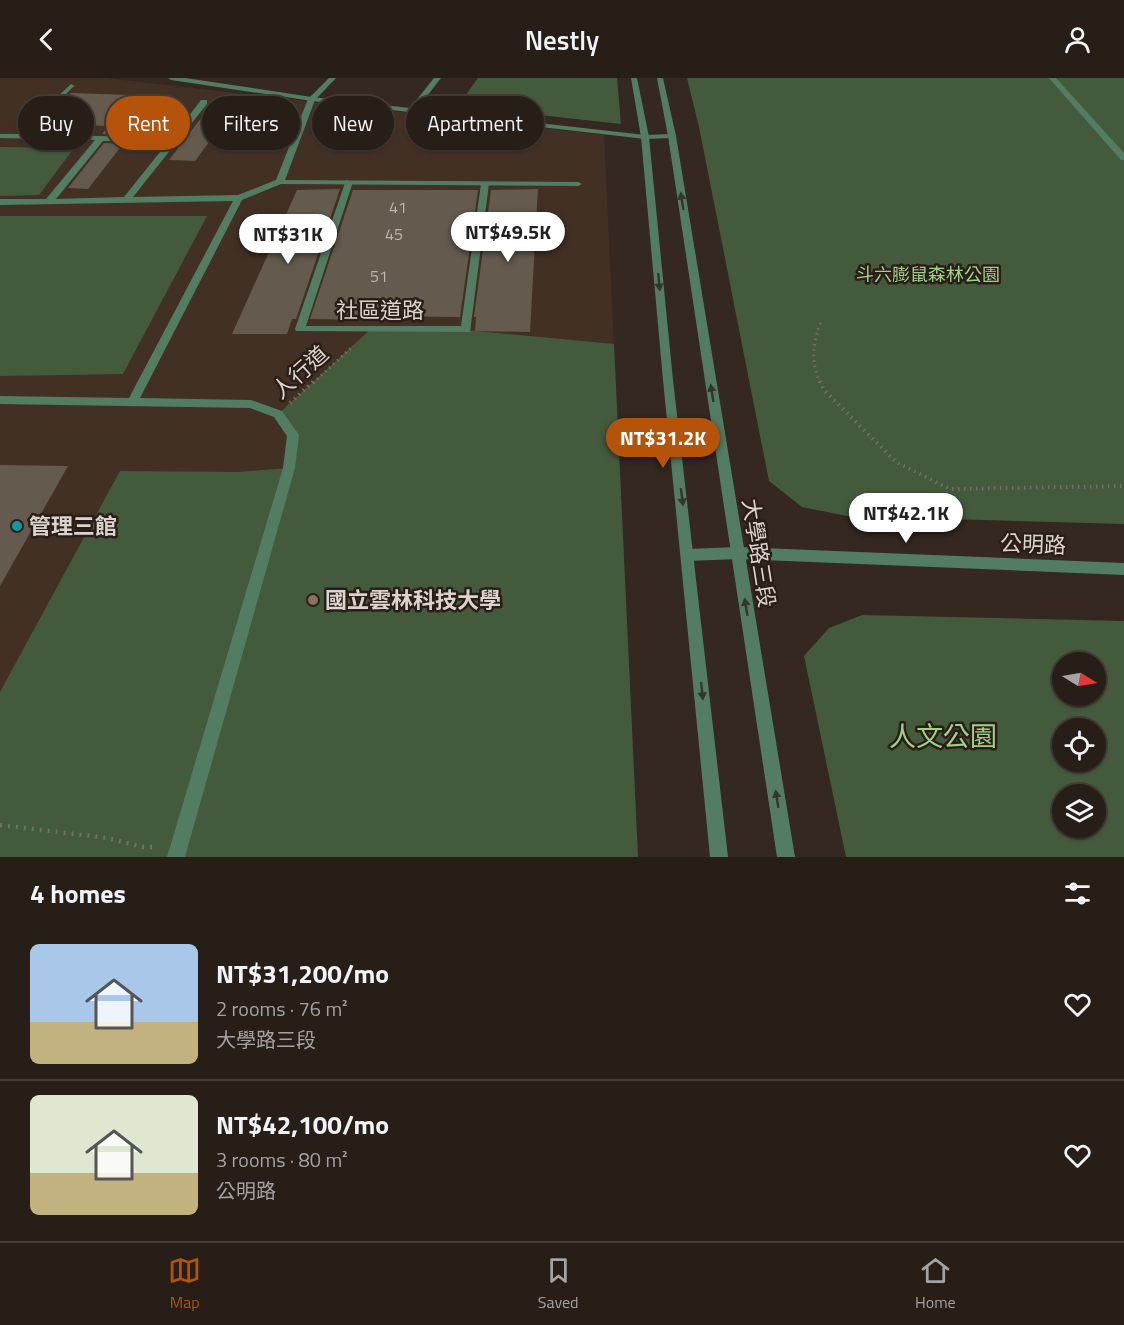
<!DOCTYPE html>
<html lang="en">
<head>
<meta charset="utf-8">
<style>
  :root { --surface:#271e18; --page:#2f2721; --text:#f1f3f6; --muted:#a4a2a2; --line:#433c37; --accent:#b45309 }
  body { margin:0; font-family:"Titillium Web","Noto Sans TC",sans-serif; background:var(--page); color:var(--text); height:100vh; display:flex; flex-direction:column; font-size:22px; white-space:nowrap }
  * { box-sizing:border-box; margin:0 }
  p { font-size:20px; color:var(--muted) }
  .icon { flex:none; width:33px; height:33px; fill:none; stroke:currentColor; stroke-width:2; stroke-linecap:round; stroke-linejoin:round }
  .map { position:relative; height:779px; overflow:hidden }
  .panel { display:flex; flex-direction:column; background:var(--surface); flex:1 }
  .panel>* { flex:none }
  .guide { position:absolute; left:18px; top:18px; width:600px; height:54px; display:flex; gap:12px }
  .needle { width:39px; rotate:101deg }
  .tools { position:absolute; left:1052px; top:574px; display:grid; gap:12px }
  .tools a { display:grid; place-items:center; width:54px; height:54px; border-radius:50%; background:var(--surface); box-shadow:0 2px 4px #0004,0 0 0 2px var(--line); font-size:30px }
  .price { position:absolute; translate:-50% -51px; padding:0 14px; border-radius:21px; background:#fff; color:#222; font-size:20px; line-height:39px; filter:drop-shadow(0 2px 3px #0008) }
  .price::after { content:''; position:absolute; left:50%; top:36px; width:18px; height:14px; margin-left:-9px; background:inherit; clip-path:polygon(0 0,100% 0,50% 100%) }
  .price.active { background:var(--accent); color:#fff }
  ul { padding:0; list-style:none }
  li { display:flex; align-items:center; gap:18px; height:150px; padding:0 30px }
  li+li { border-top:2px solid var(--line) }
  li span { display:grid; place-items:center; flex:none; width:168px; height:120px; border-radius:9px; color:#555 }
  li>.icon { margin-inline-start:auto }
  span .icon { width:72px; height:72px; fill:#fffc; stroke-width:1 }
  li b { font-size:26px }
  h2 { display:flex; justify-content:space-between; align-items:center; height:72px; padding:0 30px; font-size:26px }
  .tag { padding:0 21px; border-radius:27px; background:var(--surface); box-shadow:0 2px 4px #0004,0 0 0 2px var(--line); font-size:21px; line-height:54px }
  .tag.active { background:var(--accent); color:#fff }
  header { display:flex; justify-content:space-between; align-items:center; height:78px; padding:0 30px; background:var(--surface); font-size:27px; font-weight:600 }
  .dock { display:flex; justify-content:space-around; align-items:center; height:84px; border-top:2px solid var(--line); background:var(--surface); font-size:16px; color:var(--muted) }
  .dock a { display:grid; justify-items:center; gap:3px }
  .dock .active { color:var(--accent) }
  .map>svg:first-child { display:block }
  .built { fill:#423025 }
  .green { fill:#445a3d; fill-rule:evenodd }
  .building { fill:#645a4e }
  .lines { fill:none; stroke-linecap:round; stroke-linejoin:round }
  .path-far2 { stroke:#776d66; stroke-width:3; stroke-dasharray:1.5 4; stroke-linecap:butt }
  .path-far1 { stroke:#776d66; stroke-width:4; stroke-dasharray:1.5 4.5; stroke-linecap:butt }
  .path { stroke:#776d66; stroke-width:4.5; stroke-dasharray:2 6; stroke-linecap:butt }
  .service { fill:#527d62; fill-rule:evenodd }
  .minor { fill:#527d62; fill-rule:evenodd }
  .tertiary { fill:#527d62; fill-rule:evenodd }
  .oneway { fill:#34362a }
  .culture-dot { fill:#0f9aa8; stroke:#2a1e17; stroke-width:2 }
  .education-dot { fill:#8d6e63; stroke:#2a1e17; stroke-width:2 }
  .labels { text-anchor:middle; stroke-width:5; stroke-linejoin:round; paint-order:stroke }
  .far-number-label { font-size:16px; fill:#bdb5ae }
  .far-park-label { font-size:18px; fill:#9dd289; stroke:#2a1e17 }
  .street-label { font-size:22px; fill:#dbd3ce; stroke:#2a1e17 }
  .poi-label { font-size:22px; font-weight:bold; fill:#dbd3ce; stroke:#2a1e17; text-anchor:start }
  .near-park-label { font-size:27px; fill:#9dd289; stroke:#2a1e17 }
</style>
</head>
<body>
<header><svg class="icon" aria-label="back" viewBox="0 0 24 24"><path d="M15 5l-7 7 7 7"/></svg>Nestly<svg class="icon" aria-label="person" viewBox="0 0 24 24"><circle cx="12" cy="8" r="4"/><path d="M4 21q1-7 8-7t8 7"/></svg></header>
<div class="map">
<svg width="1124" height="779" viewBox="0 0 1124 779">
  <rect width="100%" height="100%" fill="#342820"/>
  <!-- built -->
  <path class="built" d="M0,0H106L604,57L638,779H0Z"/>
  <!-- green -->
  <g class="green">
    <path d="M478,0H617L621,46L458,28Z"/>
    <path d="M687,0H1124V446L847,438L802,429L769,403L699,49Z"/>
    <path d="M0,69L74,70L39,117L0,118Z"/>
    <path d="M0,138H207L123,296L0,298Z"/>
    <path d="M371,251L466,252L614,266L638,779H0V614L120,393L238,394L289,390L293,357L278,336Z"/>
    <path d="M862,537L1124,543V779H846L804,578L829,550ZM1062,585H1095V618H1062ZM1062,651H1095V684H1062ZM1062,717H1095V750H1062Z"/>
  </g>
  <!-- building -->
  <g class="building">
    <path d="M71,15L161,18L128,57L102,56L108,48L40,45Z"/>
    <path d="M201,40L226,41L195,83L169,82Z"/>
    <path d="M104,65L123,66L88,111L68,110Z"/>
    <path d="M340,111L296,241H292L287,256H232L297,112Z"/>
    <path d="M538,111L530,254L475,253L476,239H474L491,112Z"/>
    <path d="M353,112H478L460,239L368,238L367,242L310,241Z"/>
    <path d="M0,387L68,388L0,508Z"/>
  </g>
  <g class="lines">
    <!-- path-far2 -->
    <g class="path-far2">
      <path d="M313,305L353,268"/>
      <path d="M820,305C810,282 813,264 822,241"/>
    </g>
    <!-- path-far1 -->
    <g class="path-far1">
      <path d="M820,303L824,312L896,384L950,411L1124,408"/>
      <path d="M290,325L314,303"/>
    </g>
    <!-- path -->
    <path class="path" d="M0,747L107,760L143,769H158"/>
    <!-- service -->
    <path class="service" d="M329,0H336L315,22L285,102L578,104L582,106L578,108L281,106L242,122L140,320L251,322L282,333L299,357L295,390L185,779H167L283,390L287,358L274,339L250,330L0,326V318L129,320L233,123L0,127V121H46L95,62L0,60V56H18L71,6L75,8L73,9L26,56L172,60L201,22H207V26L133,119L238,117L276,102L308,21ZM103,63L168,64L124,119L56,121Z"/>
    <!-- minor -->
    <g class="minor">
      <path d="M168,0H185L312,19L410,30L434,0H441L417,31L645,57L672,56L676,58L672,60L645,61L312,23L171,2Z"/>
      <path d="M1049,0H1056L1124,75V82H1121Z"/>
      <path d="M346,102L353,104L306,248H461L481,106L485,104L489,106L470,254L296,253L295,251Z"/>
      <path d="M738,469L1124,485V497L738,481L688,483L683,481L681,477L683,473L688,471Z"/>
    </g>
    <!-- tertiary -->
    <g class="tertiary">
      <path d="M631,0H637L649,59L673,302L728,779H710L663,302L641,59Z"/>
      <path d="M657,0H663L676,58L795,779H777L668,58Z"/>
    </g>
  </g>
  <!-- one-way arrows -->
  <defs><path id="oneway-solid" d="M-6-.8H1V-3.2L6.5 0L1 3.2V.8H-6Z" transform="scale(1.5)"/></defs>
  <g class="oneway">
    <use href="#oneway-solid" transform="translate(682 123) rotate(-99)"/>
    <use href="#oneway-solid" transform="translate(659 204) rotate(85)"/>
    <use href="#oneway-solid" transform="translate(712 315) rotate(-99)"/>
    <use href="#oneway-solid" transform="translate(682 419) rotate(83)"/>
    <use href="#oneway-solid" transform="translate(746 529) rotate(-99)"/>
    <use href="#oneway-solid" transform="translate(702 613) rotate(84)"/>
    <use href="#oneway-solid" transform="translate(777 721) rotate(-99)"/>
  </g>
  <!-- markers -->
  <circle class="culture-dot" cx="17" cy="448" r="6"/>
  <circle class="education-dot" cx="313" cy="522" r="6"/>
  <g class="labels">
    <!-- far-number labels -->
    <g class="far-number-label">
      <text x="398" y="135">41</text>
      <text x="394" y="162">45</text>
      <text x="379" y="204">51</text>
    </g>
    <!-- far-park labels -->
    <g class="far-park-label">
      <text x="928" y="203">斗六膨鼠森林公園</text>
    </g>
    <!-- street labels -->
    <g class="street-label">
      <text x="380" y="240">社區道路</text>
      <text transform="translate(300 294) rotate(-42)" y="8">人行道</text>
      <text transform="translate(1033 466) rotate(2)" y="8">公明路</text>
      <text transform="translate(759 475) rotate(81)" y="8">大學路三段</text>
    </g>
    <!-- poi labels -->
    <g class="poi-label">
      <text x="29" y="456">管理三館</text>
      <text x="325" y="530">國立雲林科技大學</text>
    </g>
    <!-- near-park labels -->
    <g class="near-park-label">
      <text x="943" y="668">人文公園</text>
    </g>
  </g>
</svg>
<div class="tools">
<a><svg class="needle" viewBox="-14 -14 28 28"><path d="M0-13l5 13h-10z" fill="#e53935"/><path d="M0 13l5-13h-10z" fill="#a4a2a2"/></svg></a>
<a><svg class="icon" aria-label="locate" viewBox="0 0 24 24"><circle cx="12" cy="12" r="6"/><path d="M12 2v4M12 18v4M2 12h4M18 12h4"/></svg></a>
<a><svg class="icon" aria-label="layers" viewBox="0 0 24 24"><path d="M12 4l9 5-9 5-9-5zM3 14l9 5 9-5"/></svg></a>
</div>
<b class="price" style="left:508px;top:185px">NT$49.5K</b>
<b class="price" style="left:288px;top:187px">NT$31K</b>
<b class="price active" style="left:663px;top:391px">NT$31.2K</b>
<b class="price" style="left:906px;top:466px">NT$42.1K</b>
<div class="guide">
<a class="tag">Buy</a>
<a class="tag active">Rent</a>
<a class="tag">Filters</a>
<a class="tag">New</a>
<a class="tag">Apartment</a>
</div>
</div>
<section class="panel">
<h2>4 homes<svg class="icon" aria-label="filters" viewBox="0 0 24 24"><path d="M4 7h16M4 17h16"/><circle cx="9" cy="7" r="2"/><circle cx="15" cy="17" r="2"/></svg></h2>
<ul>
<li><span style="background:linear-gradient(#a9c7e8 65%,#c2b280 0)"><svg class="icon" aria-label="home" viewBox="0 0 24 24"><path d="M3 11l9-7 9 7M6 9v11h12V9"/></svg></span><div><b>NT$31,200/mo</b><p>2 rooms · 76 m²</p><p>大學路三段</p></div><svg class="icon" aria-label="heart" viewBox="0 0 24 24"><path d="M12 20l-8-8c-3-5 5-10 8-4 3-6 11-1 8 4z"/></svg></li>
<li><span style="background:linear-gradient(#dfe7d0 65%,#c2b280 0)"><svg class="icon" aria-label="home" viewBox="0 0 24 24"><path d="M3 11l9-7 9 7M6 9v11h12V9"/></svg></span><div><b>NT$42,100/mo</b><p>3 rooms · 80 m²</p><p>公明路</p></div><svg class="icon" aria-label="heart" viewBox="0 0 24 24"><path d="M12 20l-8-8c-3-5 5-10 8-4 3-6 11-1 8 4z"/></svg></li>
</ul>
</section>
<nav class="dock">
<a class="active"><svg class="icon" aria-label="map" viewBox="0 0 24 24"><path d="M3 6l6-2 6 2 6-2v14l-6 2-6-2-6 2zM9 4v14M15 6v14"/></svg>Map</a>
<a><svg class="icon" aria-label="saved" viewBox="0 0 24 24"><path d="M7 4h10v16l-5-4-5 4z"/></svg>Saved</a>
<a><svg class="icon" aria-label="home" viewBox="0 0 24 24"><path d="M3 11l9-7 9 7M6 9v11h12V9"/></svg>Home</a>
</nav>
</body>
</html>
